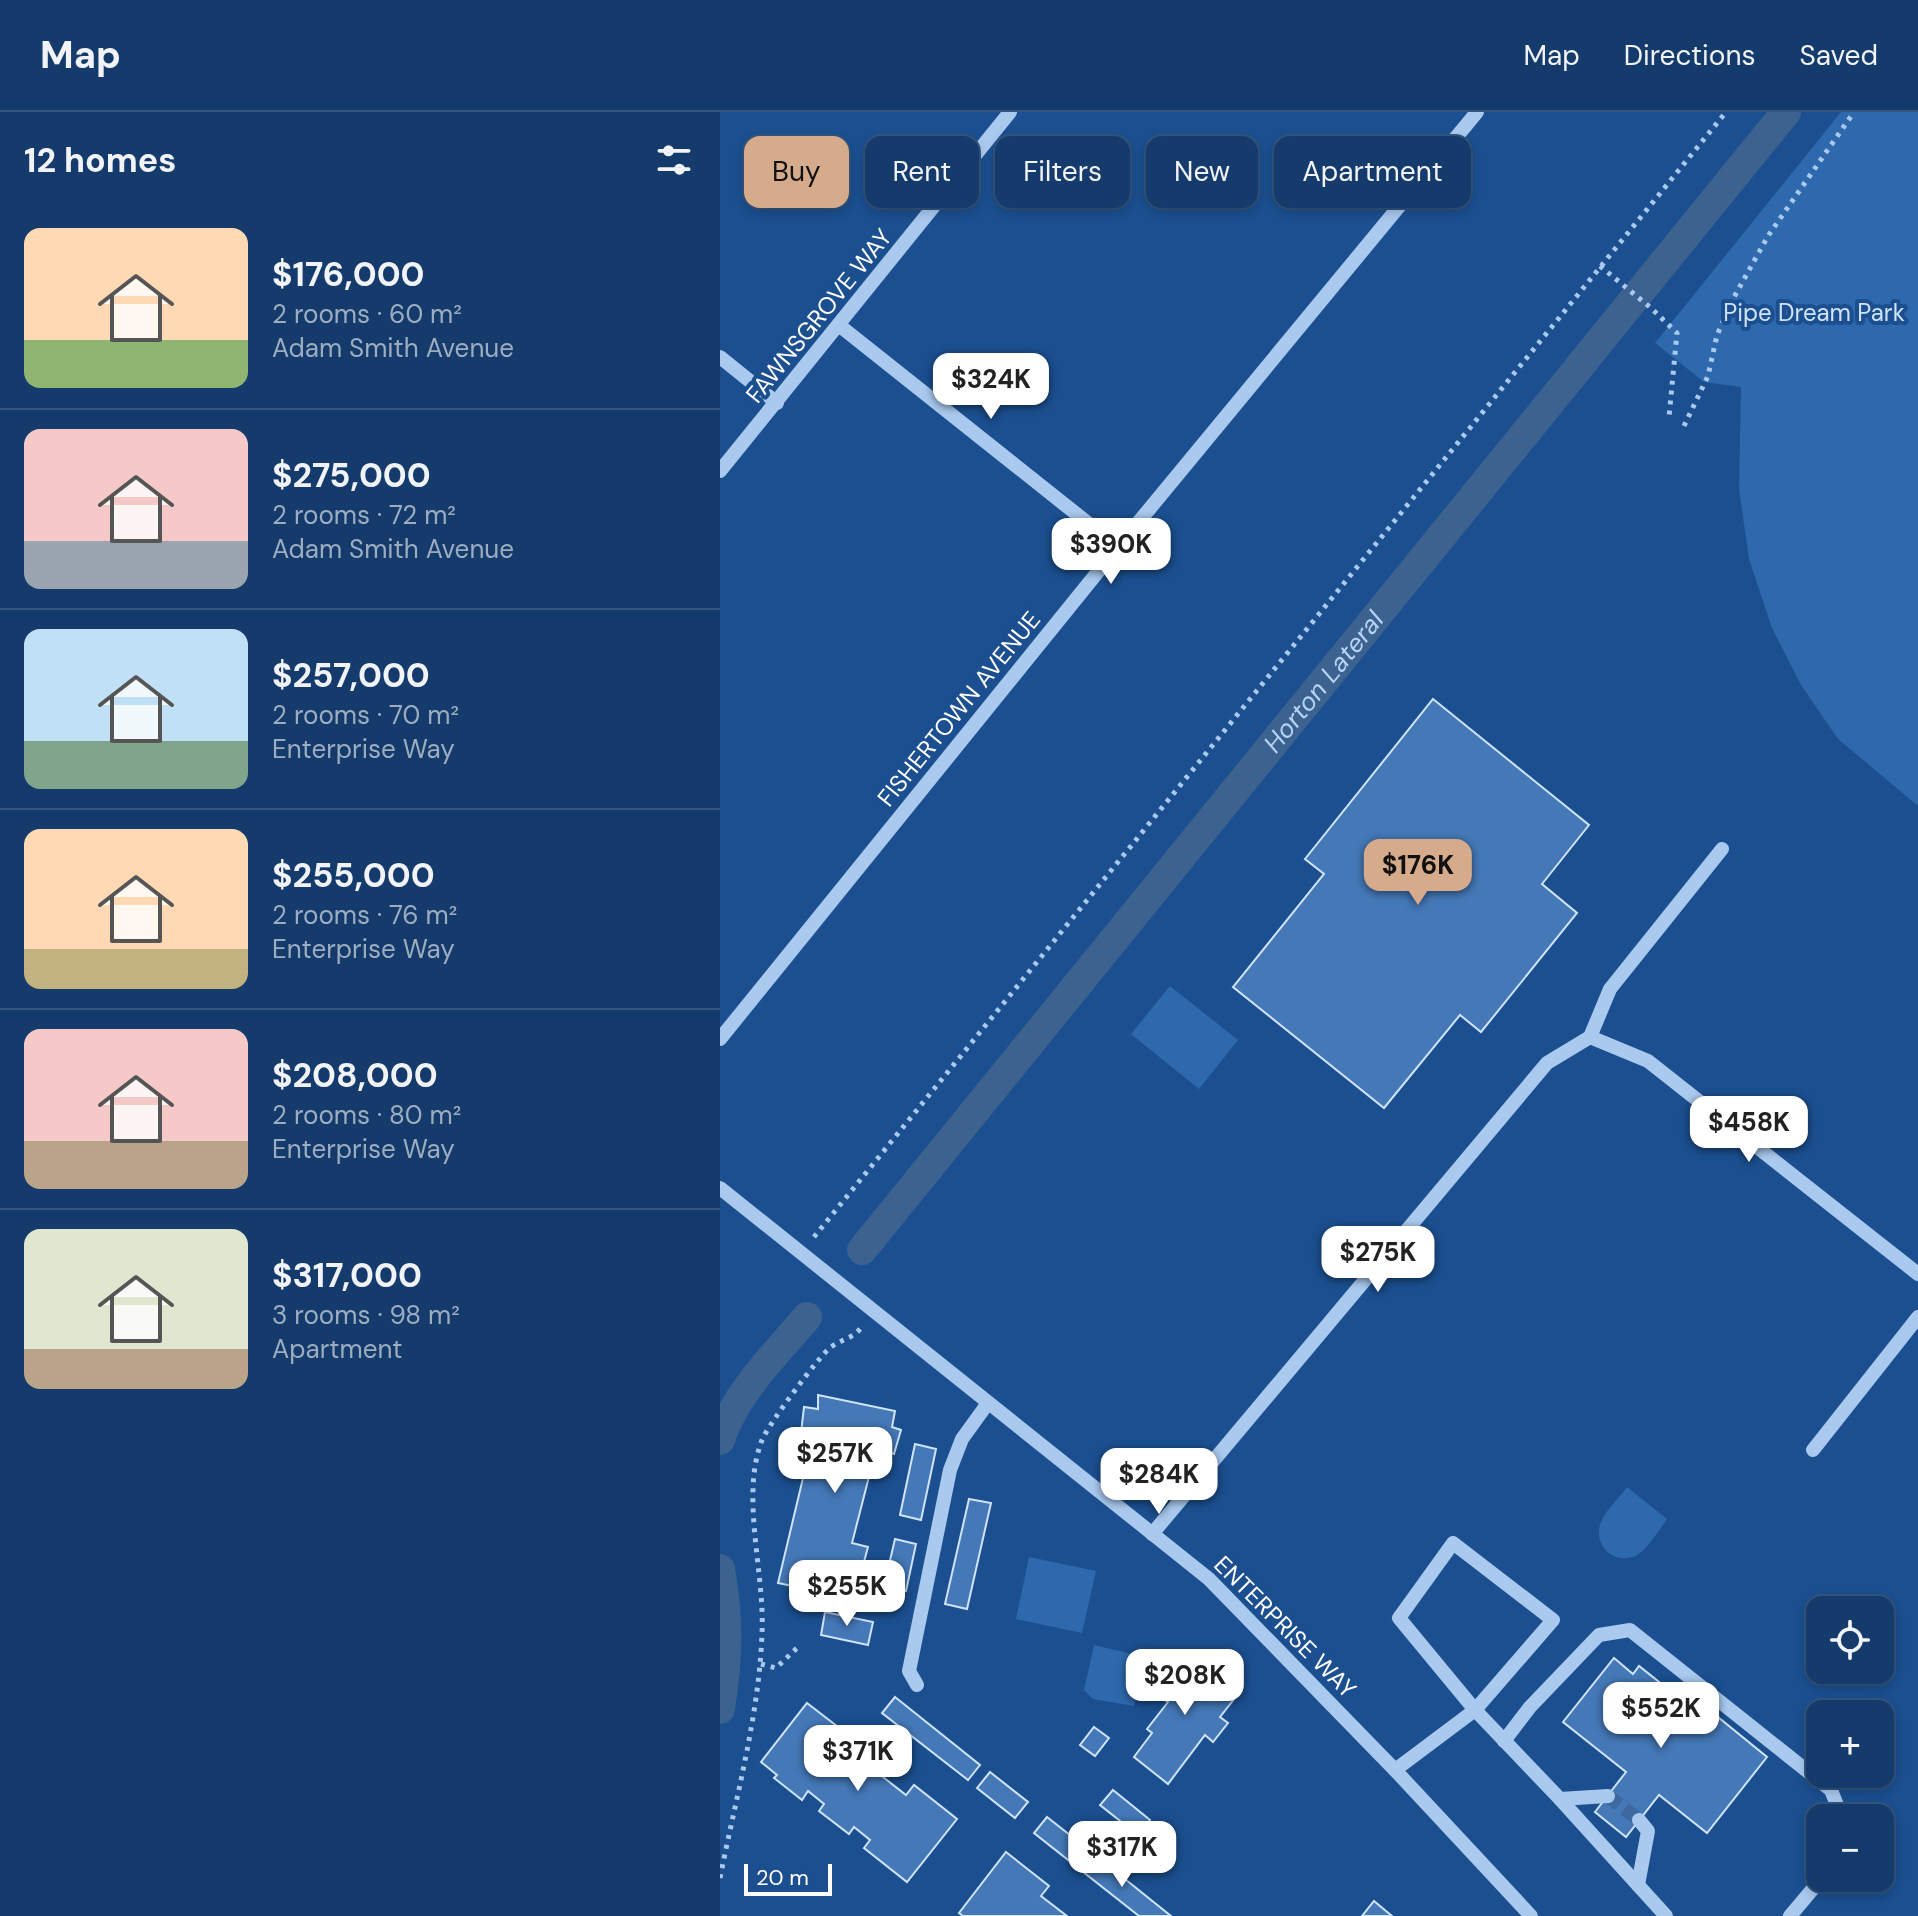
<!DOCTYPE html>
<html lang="en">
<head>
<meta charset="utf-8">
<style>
  :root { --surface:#143b6b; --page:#1d4271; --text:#f1f3f6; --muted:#9dadc1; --line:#33557e; --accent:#d6ab8b }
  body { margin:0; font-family:"DM Sans",sans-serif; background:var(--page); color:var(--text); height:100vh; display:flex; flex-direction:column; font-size:30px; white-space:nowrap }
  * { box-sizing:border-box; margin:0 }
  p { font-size:26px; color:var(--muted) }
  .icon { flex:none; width:44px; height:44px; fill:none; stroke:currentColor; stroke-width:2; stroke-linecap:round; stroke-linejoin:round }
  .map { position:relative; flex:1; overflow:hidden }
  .panel { display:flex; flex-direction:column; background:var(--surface); width:720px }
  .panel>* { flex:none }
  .hud { position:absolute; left:24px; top:24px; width:760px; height:72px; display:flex; gap:16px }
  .fabs { position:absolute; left:1086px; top:1484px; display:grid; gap:16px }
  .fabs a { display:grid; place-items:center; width:88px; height:88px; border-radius:16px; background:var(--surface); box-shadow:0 4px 12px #0003,0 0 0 2px var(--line); font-size:40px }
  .scale { position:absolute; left:24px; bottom:20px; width:88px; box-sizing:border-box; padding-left:8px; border:4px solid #fff; border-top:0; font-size:22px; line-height:28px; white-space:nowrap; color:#fff; -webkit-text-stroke:6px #1b4f8f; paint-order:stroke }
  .price { position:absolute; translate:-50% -68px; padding:0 18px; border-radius:16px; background:#fff; color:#222; font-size:26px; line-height:52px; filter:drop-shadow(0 2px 4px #0008) }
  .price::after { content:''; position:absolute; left:50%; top:48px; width:24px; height:18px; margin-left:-12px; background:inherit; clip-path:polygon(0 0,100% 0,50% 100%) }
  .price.selected { background:var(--accent); color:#111 }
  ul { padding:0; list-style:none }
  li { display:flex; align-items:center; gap:24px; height:200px; padding:0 24px }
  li+li { border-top:2px solid var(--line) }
  li span { display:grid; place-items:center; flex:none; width:224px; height:160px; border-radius:16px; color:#555 }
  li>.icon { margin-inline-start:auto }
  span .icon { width:96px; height:96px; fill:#fffc; stroke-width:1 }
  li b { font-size:34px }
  h2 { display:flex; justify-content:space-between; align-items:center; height:96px; padding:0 24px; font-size:34px }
  .chip { padding:0 28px; border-radius:16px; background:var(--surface); box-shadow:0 4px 12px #0003,0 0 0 2px var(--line); font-size:28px; line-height:72px }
  .chip.selected { background:var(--accent); color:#111 }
  header { display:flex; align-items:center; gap:48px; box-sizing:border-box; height:112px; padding:0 40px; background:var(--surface); border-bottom:2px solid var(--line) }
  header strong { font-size:38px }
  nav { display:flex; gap:44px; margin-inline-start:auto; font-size:28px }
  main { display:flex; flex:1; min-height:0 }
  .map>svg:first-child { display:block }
  .green { fill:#2e69ad }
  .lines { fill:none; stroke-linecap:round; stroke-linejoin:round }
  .canal { stroke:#3c6290; stroke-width:30 }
  .building { fill:#4478b7; stroke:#cfe3fa; stroke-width:2 }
  .minor-tunnel { stroke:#3d69a0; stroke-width:14; stroke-dasharray:14 7; stroke-linecap:butt }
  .path { stroke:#a9c9ee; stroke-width:5; stroke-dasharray:4 6; stroke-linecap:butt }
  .minor { stroke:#a9c9ee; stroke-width:14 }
  .labels { text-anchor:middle; stroke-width:8; stroke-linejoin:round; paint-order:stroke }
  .park-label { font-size:24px; fill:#cfe3fa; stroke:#1b4f8f }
  .street-label { font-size:24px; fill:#fff; stroke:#1b4f8f }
  .water-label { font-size:26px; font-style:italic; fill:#b5d3f5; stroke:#1b4f8f }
</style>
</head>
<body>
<header>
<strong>Map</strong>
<nav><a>Map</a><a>Directions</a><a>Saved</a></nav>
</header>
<main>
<section class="panel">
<h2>12 homes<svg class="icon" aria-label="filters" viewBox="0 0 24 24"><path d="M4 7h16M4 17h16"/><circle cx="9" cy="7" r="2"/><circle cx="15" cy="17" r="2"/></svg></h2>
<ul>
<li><span style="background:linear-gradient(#ffd9b3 70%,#8fb573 0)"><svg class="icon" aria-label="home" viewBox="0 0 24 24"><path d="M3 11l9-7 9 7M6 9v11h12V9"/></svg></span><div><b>$176,000</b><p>2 rooms · 60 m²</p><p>Adam Smith Avenue</p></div></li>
<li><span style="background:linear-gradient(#f6c9c9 70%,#9aa5b1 0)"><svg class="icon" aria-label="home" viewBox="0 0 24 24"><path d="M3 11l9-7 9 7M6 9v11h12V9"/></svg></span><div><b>$275,000</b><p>2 rooms · 72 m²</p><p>Adam Smith Avenue</p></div></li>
<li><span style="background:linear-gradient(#bfe0f5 70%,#7fa58c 0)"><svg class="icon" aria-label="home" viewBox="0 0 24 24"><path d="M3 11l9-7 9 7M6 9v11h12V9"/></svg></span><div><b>$257,000</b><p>2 rooms · 70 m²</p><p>Enterprise Way</p></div></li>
<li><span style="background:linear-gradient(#ffd9b3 75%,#c2b280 0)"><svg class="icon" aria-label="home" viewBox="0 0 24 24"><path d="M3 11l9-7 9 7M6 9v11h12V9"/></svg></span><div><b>$255,000</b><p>2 rooms · 76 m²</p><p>Enterprise Way</p></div></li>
<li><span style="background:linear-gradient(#f6c9c9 70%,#b9a48a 0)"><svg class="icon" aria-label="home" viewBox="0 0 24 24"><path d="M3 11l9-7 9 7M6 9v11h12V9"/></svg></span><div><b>$208,000</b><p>2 rooms · 80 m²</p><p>Enterprise Way</p></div></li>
<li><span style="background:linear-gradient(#dfe7d0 75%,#b9a48a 0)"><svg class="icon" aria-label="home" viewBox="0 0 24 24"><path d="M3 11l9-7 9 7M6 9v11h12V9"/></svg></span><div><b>$317,000</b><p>3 rooms · 98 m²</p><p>Apartment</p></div></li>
</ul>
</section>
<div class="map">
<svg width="1198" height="1804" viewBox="0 0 1198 1804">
  <rect width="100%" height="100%" fill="#1b4f8f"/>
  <!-- green -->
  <g class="green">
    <path d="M1121,0H1198V694L1118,627L1081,573L1052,516L1029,447L1019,377L1021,275L984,270L935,231Z"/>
    <path d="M450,874L518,928L479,977L411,922Z"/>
    <path d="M907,1375L947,1407C939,1418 930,1433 920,1441C898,1457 871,1434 881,1410C886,1398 899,1386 907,1375Z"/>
    <path d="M309,1445L376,1459L362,1521L296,1507Z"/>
    <path d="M374,1533L412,1542L424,1557L414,1594L373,1587L364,1578Z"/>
  </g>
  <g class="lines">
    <!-- canal -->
    <g class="canal">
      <path id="s1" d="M142,1138L1066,0"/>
      <path d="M0,1328C15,1281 56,1242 87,1205"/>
      <path d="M0,1457C9,1509 8,1545 0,1597"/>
    </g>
  </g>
  <!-- building -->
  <g class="building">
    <path d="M713,587L869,713L822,772L857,801L761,920L740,903L664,996L513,875L604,762L585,747Z"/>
    <path d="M98,1283L175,1299L172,1315L181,1318L174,1342L164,1338L160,1355L152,1353L132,1431L148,1435L134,1487L58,1471L93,1324L81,1321L84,1295L98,1297Z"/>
    <path d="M195,1332L216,1337L201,1408L180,1403Z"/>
    <path d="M249,1387L271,1391L247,1497L225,1492Z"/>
    <path d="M175,1427L196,1432L186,1479L164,1474Z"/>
    <path d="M105,1500L153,1510L148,1533L101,1523Z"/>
    <path d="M468,1541L519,1581L500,1605L508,1611L493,1630L485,1623L448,1672L414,1645L432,1621L427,1617L448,1590L436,1582Z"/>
    <path d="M894,1546L913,1562L919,1554L982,1604L988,1597L1047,1645L987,1721L939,1683L906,1725L875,1700L906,1660L843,1610Z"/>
    <path d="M175,1585L260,1653L248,1668L162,1601Z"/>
    <path d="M87,1591L131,1625L123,1635L146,1654L152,1646L168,1659L163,1665L186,1683L194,1673L237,1707L187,1770L144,1736L150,1728L134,1715L129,1722L99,1699L104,1692L88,1679L82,1688L54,1666L57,1663L41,1650Z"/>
    <path d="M374,1615L389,1626L375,1644L360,1633Z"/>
    <path d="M270,1660L308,1690L295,1706L257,1676Z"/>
    <path d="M393,1678L430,1708L418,1723L380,1693Z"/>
    <path d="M327,1705L365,1735L352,1751L314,1721Z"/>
    <path d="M286,1740L329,1774L321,1784L347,1804H243L239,1801Z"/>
    <path d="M375,1743L451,1804H419L362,1759Z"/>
    <path d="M654,1789L672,1804H642Z"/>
  </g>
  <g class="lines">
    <!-- minor-tunnel -->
    <path class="minor-tunnel" d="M888,1684L919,1708"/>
    <!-- path -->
    <g class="path">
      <path d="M880,154L931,196L957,221L949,305"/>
      <path d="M964,314L988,264L997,223L1013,187L1048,124L1134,0"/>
      <path d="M94,1125L1006,0"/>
      <path d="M41,1552L56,1556L77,1536"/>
      <path d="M0,1766C16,1685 39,1604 42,1521C45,1460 20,1385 42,1328C48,1313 99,1244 111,1235C122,1227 132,1227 141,1216"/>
    </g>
    <!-- minor -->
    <g class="minor">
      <path d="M120,214L398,435"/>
      <path d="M0,245L57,291"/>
      <path d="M0,359L290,0"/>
      <path d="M870,925L928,949L1198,1162"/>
      <path d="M870,925L890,877L1002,737"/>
      <path d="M0,927L398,435L757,0"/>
      <path d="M0,1076L489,1467L675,1658L811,1804"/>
      <path d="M1093,1338L1198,1205"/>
      <path d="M432,1422L827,951L870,925"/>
      <path d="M733,1431L833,1508L755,1598L679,1506Z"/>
      <path d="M197,1573L189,1559L230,1358L242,1327L268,1291"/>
      <path d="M784,1629L810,1595L879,1523L910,1518L1111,1678L1122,1706"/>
      <path d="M675,1658L755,1598L840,1687L946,1804"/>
      <path d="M840,1687L888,1684"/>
      <path d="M918,1773L928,1719L919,1708"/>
      <path d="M1070,1804L1102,1766"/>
    </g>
  </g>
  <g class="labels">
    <!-- park labels -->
    <g class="park-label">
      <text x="1094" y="209">Pipe Dream Park</text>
    </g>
    <!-- street labels -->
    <g class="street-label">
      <text transform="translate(99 204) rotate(-51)" y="8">FAWNSGROVE WAY</text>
      <text transform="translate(239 597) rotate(-51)" y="8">FISHERTOWN AVENUE</text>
      <text transform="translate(565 1515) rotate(45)" y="8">ENTERPRISE WAY</text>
    </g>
    <!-- water labels -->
    <g class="water-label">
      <text dy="9" stroke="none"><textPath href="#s1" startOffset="732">Horton Lateral</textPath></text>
    </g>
  </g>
</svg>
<div class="fabs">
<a><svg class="icon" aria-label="locate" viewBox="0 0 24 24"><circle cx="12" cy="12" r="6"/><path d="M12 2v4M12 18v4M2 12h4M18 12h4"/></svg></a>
<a>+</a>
<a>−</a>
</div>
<div class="scale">20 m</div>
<b class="price" style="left:271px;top:309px">$324K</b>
<b class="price" style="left:391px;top:474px">$390K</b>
<b class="price selected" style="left:698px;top:795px">$176K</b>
<b class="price" style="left:1029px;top:1052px">$458K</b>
<b class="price" style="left:658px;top:1182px">$275K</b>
<b class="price" style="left:115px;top:1383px">$257K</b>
<b class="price" style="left:439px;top:1404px">$284K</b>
<b class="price" style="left:127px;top:1516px">$255K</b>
<b class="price" style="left:465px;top:1605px">$208K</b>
<b class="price" style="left:941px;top:1638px">$552K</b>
<b class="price" style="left:138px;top:1681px">$371K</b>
<b class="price" style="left:402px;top:1777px">$317K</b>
<div class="hud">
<a class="chip selected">Buy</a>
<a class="chip">Rent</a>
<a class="chip">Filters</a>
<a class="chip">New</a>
<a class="chip">Apartment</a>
</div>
</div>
</main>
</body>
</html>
